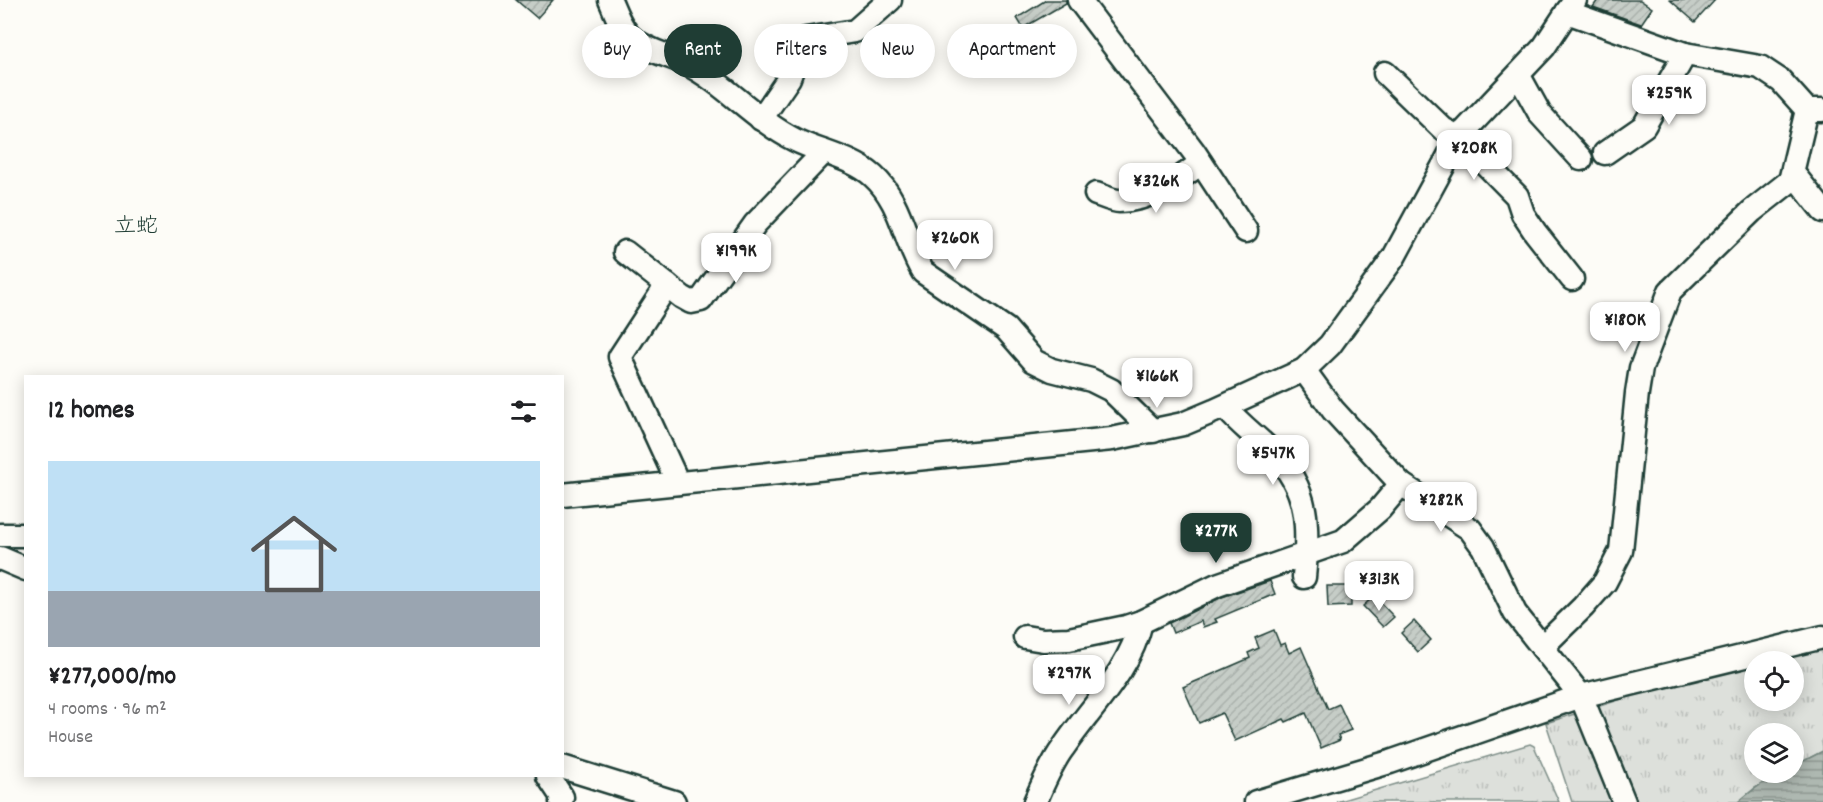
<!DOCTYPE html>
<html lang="en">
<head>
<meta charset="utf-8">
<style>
  :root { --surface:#fff; --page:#f6f6f6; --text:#202124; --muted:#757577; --accent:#1f3d34 }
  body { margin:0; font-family:Dekko,"Klee One",sans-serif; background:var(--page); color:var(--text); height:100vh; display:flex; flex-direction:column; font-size:22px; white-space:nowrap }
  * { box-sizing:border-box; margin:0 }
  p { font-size:20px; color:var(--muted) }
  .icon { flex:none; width:33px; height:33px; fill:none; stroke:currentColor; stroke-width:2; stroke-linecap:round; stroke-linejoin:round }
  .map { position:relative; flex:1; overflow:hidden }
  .side { position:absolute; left:24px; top:375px; width:540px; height:402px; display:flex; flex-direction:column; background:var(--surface); border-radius:0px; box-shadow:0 3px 15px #0003 }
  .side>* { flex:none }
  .guide { position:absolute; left:582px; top:24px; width:570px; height:54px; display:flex; gap:12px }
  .tools { position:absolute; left:1744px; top:651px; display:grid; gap:12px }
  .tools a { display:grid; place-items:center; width:60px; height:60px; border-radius:50%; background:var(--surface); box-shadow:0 3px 15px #0003; font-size:30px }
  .price { position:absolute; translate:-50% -51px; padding:0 14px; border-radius:12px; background:#fff; color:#222; font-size:20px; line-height:39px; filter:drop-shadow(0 2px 3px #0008) }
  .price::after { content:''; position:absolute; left:50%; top:36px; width:18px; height:14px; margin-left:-9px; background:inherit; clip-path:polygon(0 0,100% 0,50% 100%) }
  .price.active { background:var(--accent); color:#fff }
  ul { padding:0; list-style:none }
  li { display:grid; align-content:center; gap:12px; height:318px; padding:0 24px }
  li span { display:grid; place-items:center; height:186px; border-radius:0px; color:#555 }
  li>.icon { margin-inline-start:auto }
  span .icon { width:108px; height:108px; fill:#fffc; stroke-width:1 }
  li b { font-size:26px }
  h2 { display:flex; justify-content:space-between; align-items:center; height:72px; padding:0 24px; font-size:26px }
  .pill { padding:0 21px; border-radius:27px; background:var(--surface); box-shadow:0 3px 15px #0003; font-size:21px; line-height:54px }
  .pill.active { background:var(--accent); color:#fff }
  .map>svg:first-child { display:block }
  .grass { fill:url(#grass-tufts); stroke:#7e8e88; stroke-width:1.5; fill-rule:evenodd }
  .water { fill:url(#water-rules); stroke:#75877f; stroke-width:1.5 }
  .building { fill:url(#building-hatch); stroke:#1f3d34; stroke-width:1.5 }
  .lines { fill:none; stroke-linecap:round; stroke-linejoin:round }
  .minor-casing { stroke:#1f3d34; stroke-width:27 }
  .minor { stroke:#fdfcf7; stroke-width:22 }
  .labels { text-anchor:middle; stroke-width:4.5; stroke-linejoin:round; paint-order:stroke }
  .neighbourhood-label { font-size:22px; fill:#1f3d34; stroke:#fdfcf7 }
</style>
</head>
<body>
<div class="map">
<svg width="1823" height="802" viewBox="0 0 1823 802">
  <defs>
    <pattern id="grass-tufts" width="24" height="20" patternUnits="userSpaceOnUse" patternTransform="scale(1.5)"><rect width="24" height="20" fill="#dde0db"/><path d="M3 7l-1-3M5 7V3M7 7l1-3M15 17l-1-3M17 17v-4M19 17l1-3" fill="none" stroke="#bdc1bd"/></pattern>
    <pattern id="water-rules" width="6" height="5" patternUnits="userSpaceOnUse" patternTransform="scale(1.5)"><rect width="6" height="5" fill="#aeb8b1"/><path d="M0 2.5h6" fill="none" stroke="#8d9791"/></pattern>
    <pattern id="building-hatch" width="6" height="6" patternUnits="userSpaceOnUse" patternTransform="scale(1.5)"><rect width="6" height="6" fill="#c6cdc7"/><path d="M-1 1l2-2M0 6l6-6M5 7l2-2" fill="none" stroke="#aab1ac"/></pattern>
  </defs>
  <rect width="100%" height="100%" fill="#fdfcf7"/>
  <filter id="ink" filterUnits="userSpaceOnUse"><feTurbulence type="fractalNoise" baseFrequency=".0167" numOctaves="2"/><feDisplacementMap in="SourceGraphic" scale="12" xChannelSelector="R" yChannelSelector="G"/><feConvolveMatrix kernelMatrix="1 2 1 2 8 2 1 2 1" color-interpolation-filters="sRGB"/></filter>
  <g filter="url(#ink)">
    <!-- grass -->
    <g class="grass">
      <path d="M1823,645V751L1794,766V734H1755V772L1783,773L1755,788L1738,802H1572L1546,723L1704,673ZM1755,662H1794V700H1755Z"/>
      <path d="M1530,744L1534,746L1559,802H1336Z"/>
    </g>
    <!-- water -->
    <path class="water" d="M1823,751V802H1738C1754,789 1773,772 1794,772V766Z"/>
    <!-- building -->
    <g class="building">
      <path d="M516,0H553L537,18Z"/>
      <path d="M1046,0H1066V3L1023,28L1017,18Z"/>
      <path d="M1598,0H1640L1652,8L1641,24L1593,7Z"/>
      <path d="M1670,0H1715L1695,22Z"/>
      <path d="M1270,581L1275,594L1215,619L1217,622L1203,627L1201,621L1173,633L1169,623L1222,597Z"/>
      <path d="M1327,586H1351V606L1328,607Z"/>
      <path d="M1374,596L1394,617L1383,627L1363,606Z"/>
      <path d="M1414,621L1431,640L1418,652L1401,633Z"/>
      <path d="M1274,630L1280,645L1285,643L1289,653L1301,647L1328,709L1339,704L1351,730L1338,735L1340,740L1321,748L1306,713L1286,722L1284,719L1235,741L1222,713L1199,723L1183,687L1250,658L1248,653L1259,648L1255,638Z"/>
    </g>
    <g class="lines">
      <defs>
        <g id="minor">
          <path d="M610,0C616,13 621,30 633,39C649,52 669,55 687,64C726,84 755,120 795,140C819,152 853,158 873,176C902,202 904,241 923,272L1006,329L1034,361L1052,370L1091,380L1111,390L1153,431"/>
          <path d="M1079,0L1194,152L1246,231"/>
          <path d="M1567,12L1685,54L1760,67L1781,81L1807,110H1822"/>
          <path d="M1385,73L1443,129L1459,137L1517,196L1523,214L1535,232L1572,279"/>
          <path d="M1519,76L1540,114L1581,159"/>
          <path d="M761,119L789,78L801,45L806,39L855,31L890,0"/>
          <path d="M1605,153L1644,126L1685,54"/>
          <path d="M1793,173L1823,211"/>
          <path d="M1096,194C1103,196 1112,201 1119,201C1150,201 1178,180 1201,163"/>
          <path d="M625,252L682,297L691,302L701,300L755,224L824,152"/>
          <path d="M667,285L620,357L678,483"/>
          <path d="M1304,370L1333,410L1401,484L1470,529L1483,547L1515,613L1581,696L1624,802"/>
          <path d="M1225,407C1239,424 1256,436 1272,452C1310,488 1309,529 1304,577"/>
          <path d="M562,495L1112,439L1183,424L1214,411L1304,370L1330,345L1394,257L1459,137L1544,47L1575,0"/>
          <path d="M0,535H26"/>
          <path d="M0,558L26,569"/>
          <path d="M1025,637L1043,640L1069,639L1126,627L1141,622L1217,585L1343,541L1380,509L1401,484"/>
          <path d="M1542,647L1583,607L1605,582L1621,551L1637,393L1641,368L1670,291L1752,211L1790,181L1807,110"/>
          <path d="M562,767L674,802"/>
          <path d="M548,776L562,797L561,802"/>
          <path d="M1035,802C1043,784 1051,764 1063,748C1090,708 1130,671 1141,622"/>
          <path d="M1256,802L1390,762L1581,696L1823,637"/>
        </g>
      </defs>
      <!-- minor casing -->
      <use href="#minor" class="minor-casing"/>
      <!-- minor -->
      <use href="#minor" class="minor"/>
    </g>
  </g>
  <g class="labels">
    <!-- neighbourhood labels -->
    <g class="neighbourhood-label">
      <text x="136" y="232">立蛇</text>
    </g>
  </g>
</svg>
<div class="tools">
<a><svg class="icon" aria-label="locate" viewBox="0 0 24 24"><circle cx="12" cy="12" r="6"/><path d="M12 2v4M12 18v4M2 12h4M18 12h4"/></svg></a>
<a><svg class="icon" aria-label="layers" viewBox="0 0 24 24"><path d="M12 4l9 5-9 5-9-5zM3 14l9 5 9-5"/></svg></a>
</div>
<b class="price" style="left:1669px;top:126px">¥259K</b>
<b class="price" style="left:1474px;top:181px">¥208K</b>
<b class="price" style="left:1156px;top:214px">¥326K</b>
<b class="price" style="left:955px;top:271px">¥260K</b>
<b class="price" style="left:736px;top:284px">¥199K</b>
<b class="price" style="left:1625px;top:353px">¥180K</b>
<b class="price" style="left:1157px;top:409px">¥166K</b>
<b class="price" style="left:1273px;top:486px">¥547K</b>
<b class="price" style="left:1441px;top:533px">¥282K</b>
<b class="price active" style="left:1216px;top:564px">¥277K</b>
<b class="price" style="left:1379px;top:612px">¥313K</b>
<b class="price" style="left:1069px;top:706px">¥297K</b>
<div class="guide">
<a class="pill">Buy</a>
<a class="pill active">Rent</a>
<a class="pill">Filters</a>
<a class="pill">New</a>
<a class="pill">Apartment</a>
</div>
<section class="side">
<h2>12 homes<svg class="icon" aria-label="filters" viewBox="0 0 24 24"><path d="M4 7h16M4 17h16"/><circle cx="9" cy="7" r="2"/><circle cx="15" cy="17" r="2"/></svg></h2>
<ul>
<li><span style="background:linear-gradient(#bfe0f5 70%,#9aa5b1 0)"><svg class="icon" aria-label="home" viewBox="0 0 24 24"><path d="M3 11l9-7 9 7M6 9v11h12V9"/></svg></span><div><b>¥277,000/mo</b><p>4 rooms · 96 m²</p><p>House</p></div></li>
</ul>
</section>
</div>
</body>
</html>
